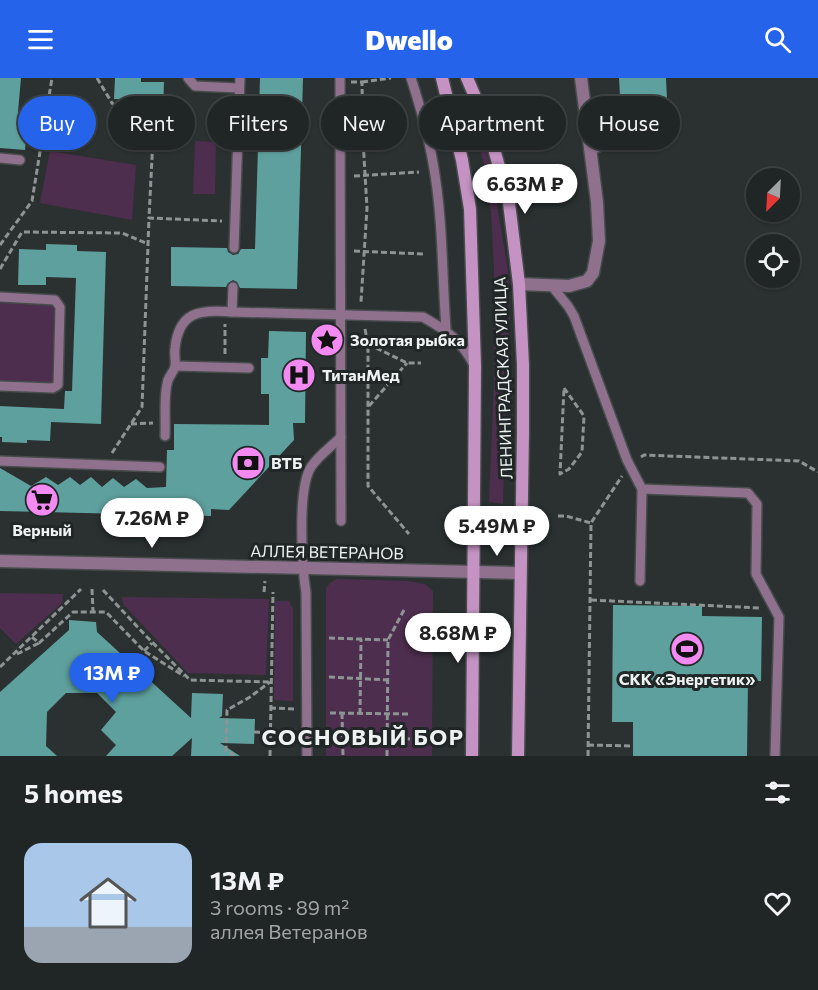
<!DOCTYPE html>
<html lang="en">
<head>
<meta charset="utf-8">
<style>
  :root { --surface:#202525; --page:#282d2d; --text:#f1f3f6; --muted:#a2a5a7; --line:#3d4242; --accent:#2563eb }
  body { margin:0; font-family:Commissioner,sans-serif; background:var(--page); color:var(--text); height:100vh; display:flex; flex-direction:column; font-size:22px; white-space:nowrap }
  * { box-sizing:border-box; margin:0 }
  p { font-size:20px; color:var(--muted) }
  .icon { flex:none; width:33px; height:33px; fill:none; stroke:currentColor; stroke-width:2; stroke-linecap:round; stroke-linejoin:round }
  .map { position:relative; height:678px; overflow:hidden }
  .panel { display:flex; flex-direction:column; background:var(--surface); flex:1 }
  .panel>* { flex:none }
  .top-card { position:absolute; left:18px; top:18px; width:783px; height:54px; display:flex; gap:12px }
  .needle { width:39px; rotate:204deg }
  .fabs { position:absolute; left:746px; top:90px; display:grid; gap:12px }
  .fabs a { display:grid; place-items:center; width:54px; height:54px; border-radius:50%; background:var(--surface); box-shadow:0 2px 4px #0004,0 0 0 2px var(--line); font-size:30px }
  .price { position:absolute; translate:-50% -51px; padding:0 14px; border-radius:21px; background:#fff; color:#222; font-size:20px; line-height:39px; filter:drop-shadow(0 2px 3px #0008) }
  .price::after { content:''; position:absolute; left:50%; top:36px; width:18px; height:14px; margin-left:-9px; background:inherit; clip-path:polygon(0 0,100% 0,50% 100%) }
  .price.active { background:var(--accent); color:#fff }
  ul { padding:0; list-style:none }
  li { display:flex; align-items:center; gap:18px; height:150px; padding:0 24px }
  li+li { border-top:2px solid var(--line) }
  li span { display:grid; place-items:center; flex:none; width:168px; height:120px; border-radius:18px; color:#555 }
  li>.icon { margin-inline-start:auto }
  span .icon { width:72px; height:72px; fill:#fffc; stroke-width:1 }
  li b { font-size:26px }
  h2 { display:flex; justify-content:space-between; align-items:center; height:72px; padding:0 24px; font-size:26px }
  .chip { padding:0 21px; border-radius:27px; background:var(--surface); box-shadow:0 2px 4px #0004,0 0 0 2px var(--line); font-size:21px; line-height:54px }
  .chip.active { background:var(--accent); color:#fff }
  header { display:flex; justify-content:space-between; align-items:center; height:78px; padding:0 24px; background:var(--accent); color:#fff; font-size:27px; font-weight:800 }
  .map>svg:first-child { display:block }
  .green { fill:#4e2e4e }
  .building { fill:#5ea09e }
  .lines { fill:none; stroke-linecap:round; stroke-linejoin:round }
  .service-casing { stroke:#464c4c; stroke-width:12 }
  .minor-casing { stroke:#464c4c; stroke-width:15 }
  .tertiary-casing { stroke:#464c4c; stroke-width:15 }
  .secondary-casing { stroke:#464c4c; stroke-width:15 }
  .path { stroke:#8e9393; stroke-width:3; stroke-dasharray:6 3; stroke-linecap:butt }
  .service { stroke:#8f708d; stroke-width:9 }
  .minor { stroke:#8f708d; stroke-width:12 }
  .tertiary { stroke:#8f708d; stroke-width:12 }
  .secondary { stroke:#c493c3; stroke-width:12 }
  .labels { text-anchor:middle; stroke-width:6; stroke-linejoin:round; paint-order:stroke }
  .poi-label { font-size:16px; font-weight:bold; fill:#eef3f2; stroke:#212727; text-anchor:start }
  .street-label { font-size:16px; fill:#eef3f2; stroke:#212727 }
  .district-label { font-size:22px; font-weight:bold; letter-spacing:1.5px; fill:#eef3f2; stroke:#212727 }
</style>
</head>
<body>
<header><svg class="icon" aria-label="menu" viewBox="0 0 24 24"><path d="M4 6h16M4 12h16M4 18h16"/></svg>Dwello<svg class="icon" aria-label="search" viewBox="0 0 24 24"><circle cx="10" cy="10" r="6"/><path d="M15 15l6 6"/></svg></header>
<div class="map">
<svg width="818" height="678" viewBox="0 0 818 678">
  <rect width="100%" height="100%" fill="#2b3131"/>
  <!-- green -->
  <g class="green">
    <path d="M471,35L480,54L490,86L508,192L510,243L506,299L503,426L489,424L494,303V190L491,134L484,87Z"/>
    <path d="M195,63L216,64L215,116H193Z"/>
    <path d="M50,73L136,87L132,142L40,125Z"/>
    <path d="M0,223L54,227L52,306L0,304Z"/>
    <path d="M337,501L408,503L425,506L433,513L432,678H326V510L330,505Z"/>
    <path d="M0,515L63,516L62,525L16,566L0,550Z"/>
    <path d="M122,519L269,521L266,597L188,595L123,526Z"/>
    <path d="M275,523H289L293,531V623L274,622Z"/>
  </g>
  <!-- building -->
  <g class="building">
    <path d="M0,0H21L18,34L28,35L25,72L0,70Z"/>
    <path d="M115,0H141V4H164L163,38H140L141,22L114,21Z"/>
    <path d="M260,0H303L297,211L240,210L237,204L233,202L228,205L226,209L171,208V169L227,170L228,174L233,177L238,176L241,171H255Z"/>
    <path d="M619,0H666L668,43L658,44V57L627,58L622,53Z"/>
    <path d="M46,166L77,167V173L106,174L101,346L51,344L50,363L27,362V365L2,364V359H0V328L64,331L65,313H72L76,200L46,199V207H18L19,171L46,172Z"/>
    <path d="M269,253L306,254L305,345H293L294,362L229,432L211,431V438L0,433V390L31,408L46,399L58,407L70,399L80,407L91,399L102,409L113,400L124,409L136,401L147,410L166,409L167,372H174V346L269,347V316H261V280H268Z"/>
    <path d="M613,527L702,528V538L762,539L761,603H748L747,678H633V644H612Z"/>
    <path d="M69,542L96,544L97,554L191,640L192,615L223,616L222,638L219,640L255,641L254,666L220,665L240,678H191L192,660L172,678H106L116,667L101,652L116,634L97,615H66L47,634L46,668L57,678H0V614L69,552Z"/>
  </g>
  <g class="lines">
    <defs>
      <g id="service">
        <path d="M188,0L195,8L239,10"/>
        <path d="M340,0L341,443"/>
        <path d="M411,0C420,28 428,56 433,85C443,139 442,196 446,251"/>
        <path d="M590,73L620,59"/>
        <path d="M0,80L20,82"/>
        <path d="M234,170L240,0"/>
        <path d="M551,207L568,228L574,238L627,382L642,411L748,415L757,426L756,496L779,539L775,678"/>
        <path d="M233,209L232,234L423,239C446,252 462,263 474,287"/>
        <path d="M0,219L55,222L60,229L58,307L53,310L0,308"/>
        <path d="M175,288L249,290"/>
        <path d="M165,358C166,341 163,318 168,302C170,297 174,293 175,289C176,283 174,276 175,270C179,234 199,231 232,234"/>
        <path d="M0,383L160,389"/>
        <path d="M640,503L642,411"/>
        <path d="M307,678L306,515C302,489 297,411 311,389C318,378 332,368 341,359"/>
      </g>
      <path id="minor" d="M519,206L569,208L587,203L593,195L599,163L597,124L581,0"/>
      <path id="tertiary" d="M0,483L520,495"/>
      <g id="secondary">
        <path d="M442,0L462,82L470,131L475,288L472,678"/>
        <path d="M467,0L488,49L509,125L519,206L523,287V353L518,678"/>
        <path d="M451,36C457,24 467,23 479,26"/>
      </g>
    </defs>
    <!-- service casing -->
    <use href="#service" class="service-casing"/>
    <!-- minor casing -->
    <use href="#minor" class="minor-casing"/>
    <!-- tertiary casing -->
    <use href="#tertiary" class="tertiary-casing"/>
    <!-- secondary casing -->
    <use href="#secondary" class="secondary-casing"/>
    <!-- path -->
    <g class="path">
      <path d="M97,0L112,25L153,60L149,140"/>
      <path d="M351,4H362L363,62L367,130L361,224"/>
      <path d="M362,4L391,0"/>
      <path d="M354,98L419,94"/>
      <path d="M0,167L32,123L52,0"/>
      <path d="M354,173L424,176"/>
      <path d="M0,191L22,154L122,155L148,166"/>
      <path d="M365,251L368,266V408L409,456"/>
      <path d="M368,266L407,285H421"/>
      <path d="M225,276V246"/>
      <path d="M564,310L584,338L582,374L569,391L560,396Z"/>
      <path d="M369,328L407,285"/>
      <path d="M131,346L153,345"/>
      <path d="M112,375L142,329L149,140L222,143"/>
      <path d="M641,379L644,377L799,383L818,394"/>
      <path d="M558,438H566L591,445"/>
      <path d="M92,511L93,533"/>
      <path d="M103,512L147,559L190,602L270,604"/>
      <path d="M264,514L265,503"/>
      <path d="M591,522L760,530"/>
      <path d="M32,559L39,565L73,534H106L144,573L184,598"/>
      <path d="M329,560L388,562"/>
      <path d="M144,573L152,565"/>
      <path d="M17,576L39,565"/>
      <path d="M0,589L81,511"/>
      <path d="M329,599L388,602"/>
      <path d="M270,630L295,631"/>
      <path d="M330,635L411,636"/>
      <path d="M342,635L343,678"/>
      <path d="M360,636L361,561"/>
      <path d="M254,654L295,655"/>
      <path d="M388,660L410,661"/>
      <path d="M588,667L633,668"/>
      <path d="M235,678L226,672L227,632L250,619L270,604"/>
      <path d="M270,678L273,514"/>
      <path d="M387,678L388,562L405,530"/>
      <path d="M588,678L591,445L622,398"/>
    </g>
    <!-- service -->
    <use href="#service" class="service"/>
    <!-- minor -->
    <use href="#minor" class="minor"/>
    <!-- tertiary -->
    <use href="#tertiary" class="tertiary"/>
    <!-- secondary -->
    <use href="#secondary" class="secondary"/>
  </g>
  <!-- icons -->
  <defs>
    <symbol id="sight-disc" viewBox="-11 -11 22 22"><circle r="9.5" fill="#f38af1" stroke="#212727"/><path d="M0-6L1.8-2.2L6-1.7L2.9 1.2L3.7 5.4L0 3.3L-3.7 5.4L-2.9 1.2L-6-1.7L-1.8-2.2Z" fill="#111"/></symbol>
    <symbol id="hospital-disc" viewBox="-11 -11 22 22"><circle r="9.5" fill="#f38af1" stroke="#212727"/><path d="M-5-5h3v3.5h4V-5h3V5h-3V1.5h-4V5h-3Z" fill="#111"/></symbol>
    <symbol id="bank-disc" viewBox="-11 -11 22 22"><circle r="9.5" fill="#f38af1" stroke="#212727"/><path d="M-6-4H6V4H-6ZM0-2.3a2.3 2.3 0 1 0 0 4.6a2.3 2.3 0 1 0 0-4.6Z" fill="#111"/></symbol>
    <symbol id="supermarket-disc" viewBox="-11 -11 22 22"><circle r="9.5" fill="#f38af1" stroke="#212727"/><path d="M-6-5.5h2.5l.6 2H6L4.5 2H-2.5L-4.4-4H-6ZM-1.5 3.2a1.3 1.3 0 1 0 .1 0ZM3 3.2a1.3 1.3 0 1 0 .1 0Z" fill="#111"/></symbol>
    <symbol id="stadium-disc" viewBox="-11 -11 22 22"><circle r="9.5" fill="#f38af1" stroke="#212727"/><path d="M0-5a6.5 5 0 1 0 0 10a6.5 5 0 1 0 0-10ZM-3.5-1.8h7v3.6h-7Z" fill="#111"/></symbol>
  </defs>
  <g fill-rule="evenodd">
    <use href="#sight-disc" x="308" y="243" width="38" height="38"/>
    <use href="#hospital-disc" x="280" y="278" width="38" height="38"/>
    <use href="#bank-disc" x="229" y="366" width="38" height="38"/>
    <use href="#supermarket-disc" x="23" y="403" width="38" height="38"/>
    <use href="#stadium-disc" x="668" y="552" width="38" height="38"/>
  </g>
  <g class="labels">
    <!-- poi labels -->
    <g class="poi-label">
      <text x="350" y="268">Золотая рыбка</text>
      <text x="322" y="303">ТитанМед</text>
      <text x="271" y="391">ВТБ</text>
      <text x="42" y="458" text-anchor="middle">Верный</text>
      <text x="687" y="607" text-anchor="middle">СКК «Энергетик»</text>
    </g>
    <!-- street labels -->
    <g class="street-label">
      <text transform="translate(503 300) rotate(-92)" y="6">ЛЕНИНГРАДСКАЯ УЛИЦА</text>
      <text transform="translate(327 474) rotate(1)" y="6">АЛЛЕЯ ВЕТЕРАНОВ</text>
    </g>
    <!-- district labels -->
    <g class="district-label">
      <text x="363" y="667">СОСНОВЫЙ БОР</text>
    </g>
  </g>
</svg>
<div class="fabs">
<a><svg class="needle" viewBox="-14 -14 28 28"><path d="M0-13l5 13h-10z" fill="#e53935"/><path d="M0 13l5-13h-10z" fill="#a2a5a7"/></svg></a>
<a><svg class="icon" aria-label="locate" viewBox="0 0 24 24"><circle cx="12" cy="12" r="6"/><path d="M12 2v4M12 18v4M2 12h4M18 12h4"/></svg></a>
</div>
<b class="price" style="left:525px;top:137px">6.63M ₽</b>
<b class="price" style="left:152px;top:471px">7.26M ₽</b>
<b class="price" style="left:497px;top:479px">5.49M ₽</b>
<b class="price" style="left:458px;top:586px">8.68M ₽</b>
<b class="price active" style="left:112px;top:626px">13M ₽</b>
<div class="top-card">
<a class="chip active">Buy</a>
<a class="chip">Rent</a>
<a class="chip">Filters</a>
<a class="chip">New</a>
<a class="chip">Apartment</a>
<a class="chip">House</a>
</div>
</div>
<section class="panel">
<h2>5 homes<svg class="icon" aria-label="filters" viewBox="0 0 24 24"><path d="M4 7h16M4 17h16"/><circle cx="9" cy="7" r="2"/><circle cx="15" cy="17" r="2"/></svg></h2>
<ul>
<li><span style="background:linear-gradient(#a9c7e8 70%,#9aa5b1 0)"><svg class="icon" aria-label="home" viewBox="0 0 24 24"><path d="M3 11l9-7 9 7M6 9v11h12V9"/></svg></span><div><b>13M ₽</b><p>3 rooms · 89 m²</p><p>аллея Ветеранов</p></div><svg class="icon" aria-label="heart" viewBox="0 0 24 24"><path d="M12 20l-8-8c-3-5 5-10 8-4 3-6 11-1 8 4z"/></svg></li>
</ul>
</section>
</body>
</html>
